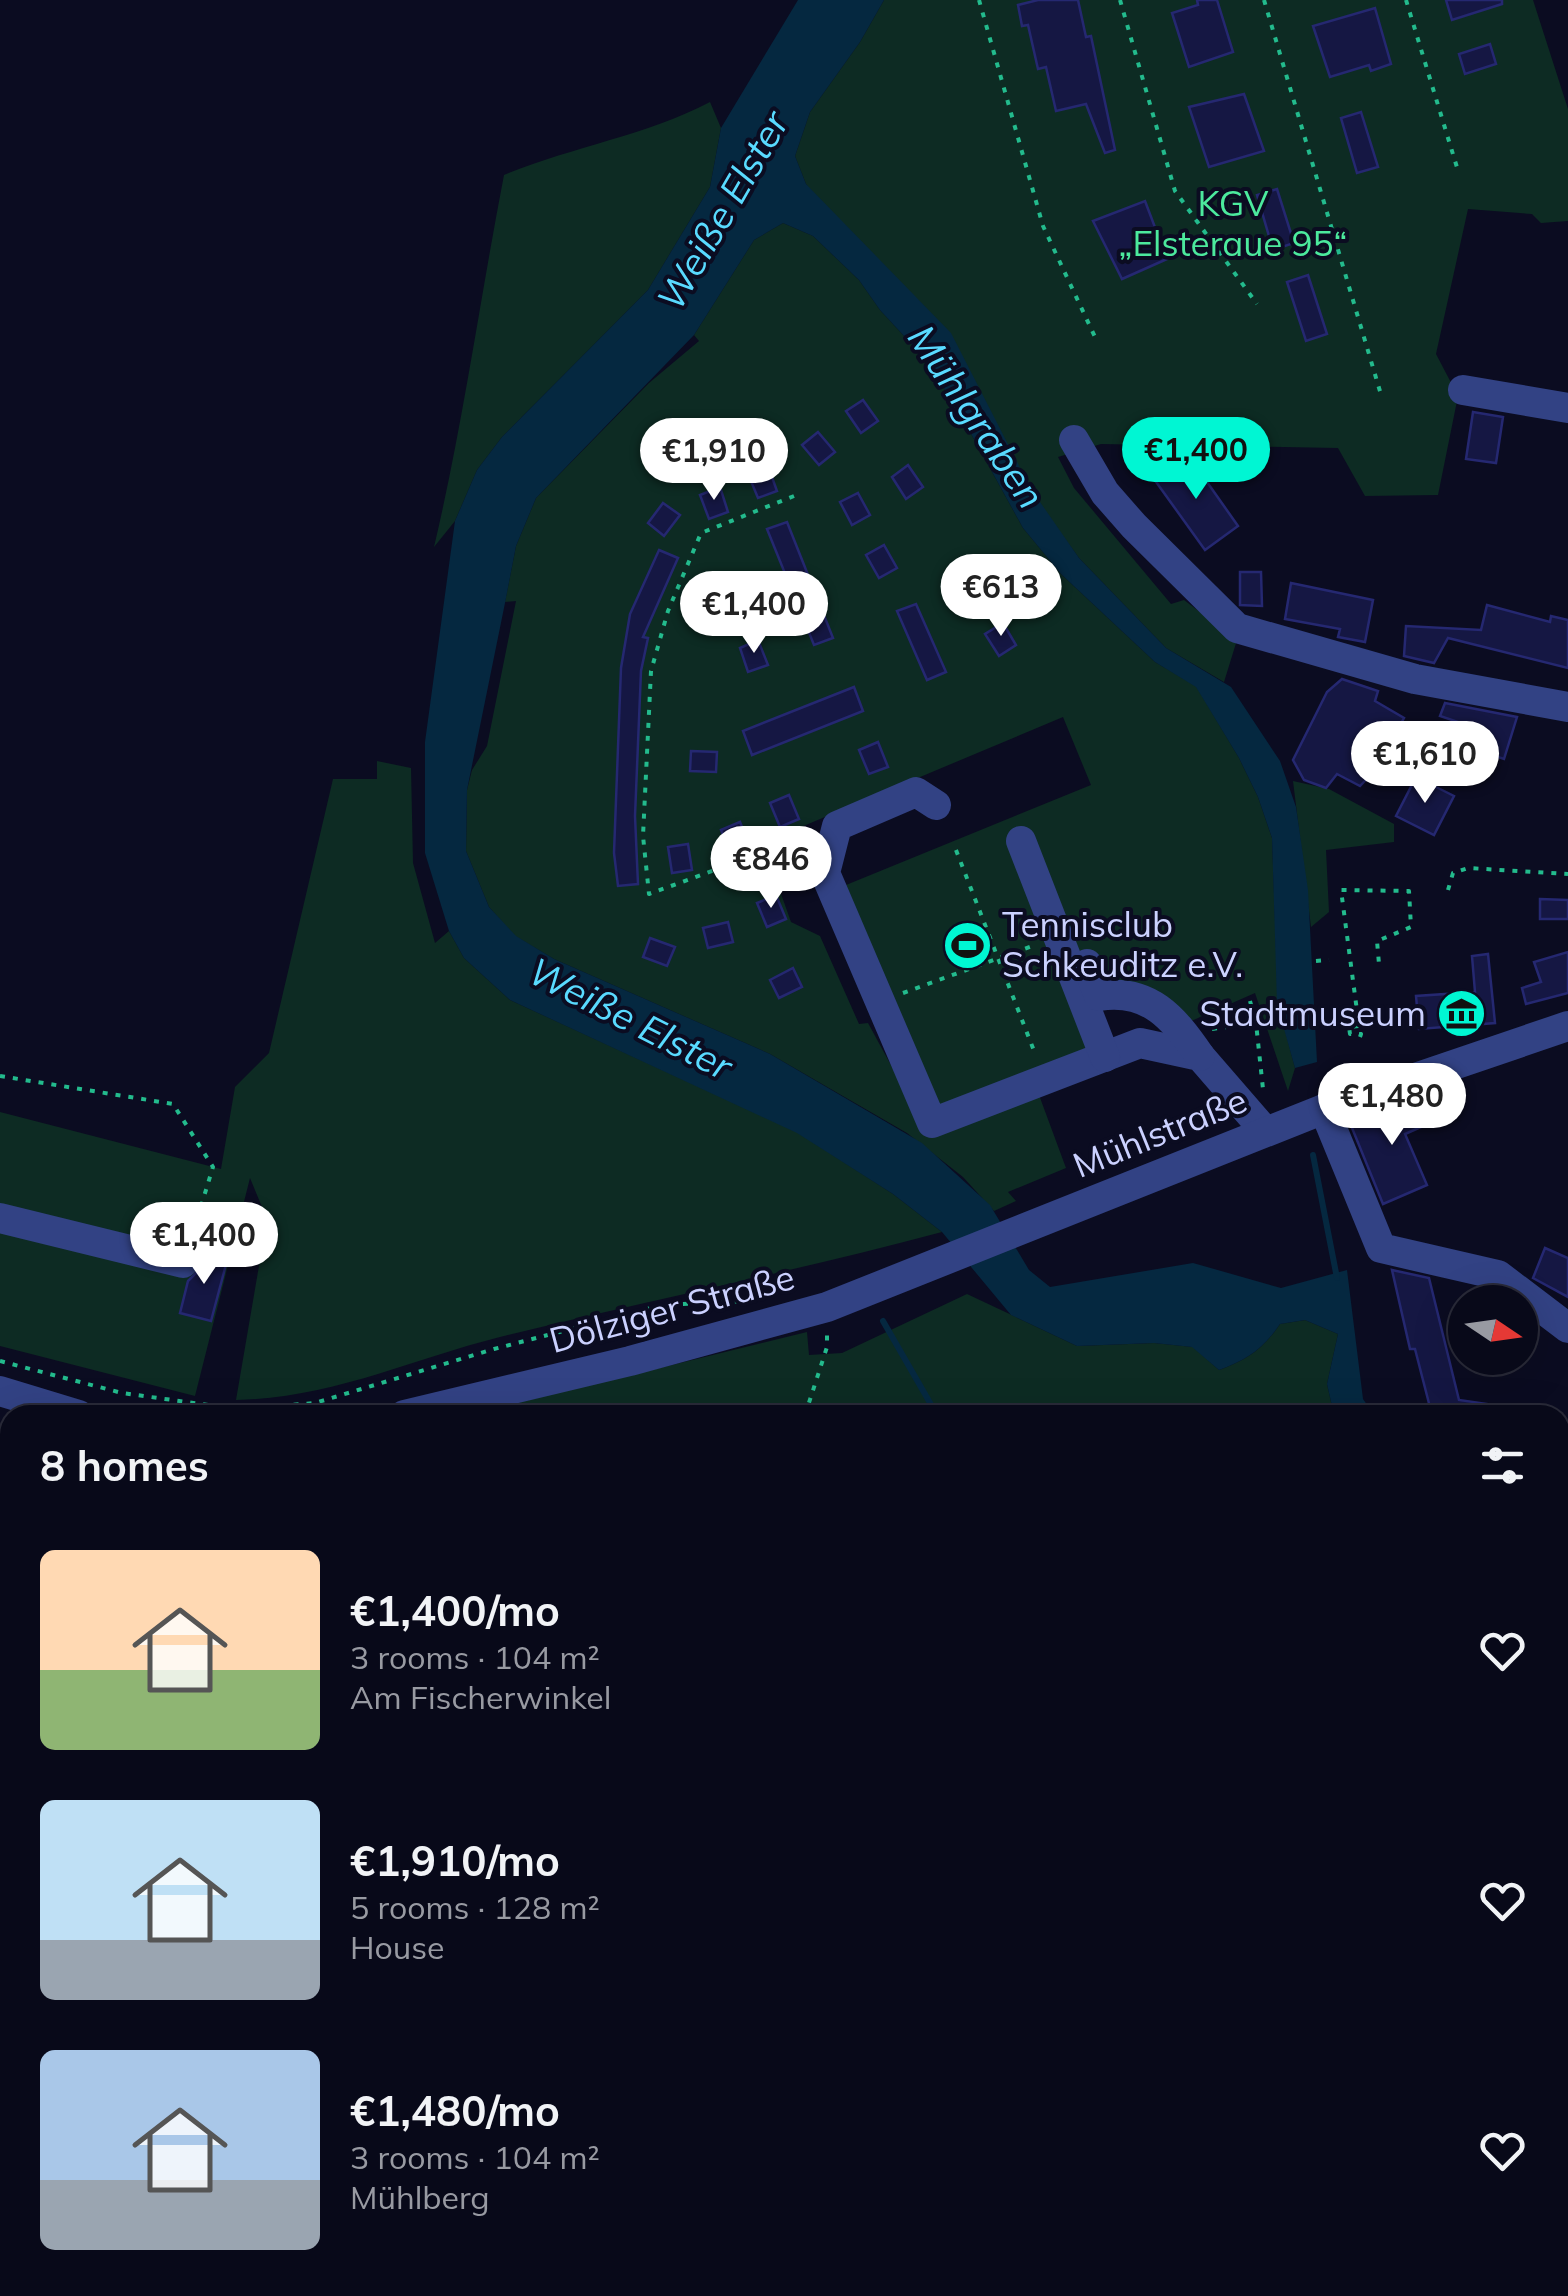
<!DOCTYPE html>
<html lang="en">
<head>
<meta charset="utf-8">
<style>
  :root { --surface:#080919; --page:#161726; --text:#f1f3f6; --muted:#989aa2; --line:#292a38; --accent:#00f6d3 }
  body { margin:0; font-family:Mulish,sans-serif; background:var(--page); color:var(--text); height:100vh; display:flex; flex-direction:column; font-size:38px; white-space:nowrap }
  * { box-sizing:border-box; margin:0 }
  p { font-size:32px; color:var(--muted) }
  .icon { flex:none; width:55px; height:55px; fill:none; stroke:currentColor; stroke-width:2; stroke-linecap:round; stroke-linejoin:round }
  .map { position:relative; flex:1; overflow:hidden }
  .side { position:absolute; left:0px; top:1405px; width:1570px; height:892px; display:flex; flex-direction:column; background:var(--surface); border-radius:30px 30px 0 0; box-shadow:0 10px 40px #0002,0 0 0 2px var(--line) }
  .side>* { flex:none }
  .needle { width:65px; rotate:103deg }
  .controls { position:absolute; left:1448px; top:1285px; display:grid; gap:20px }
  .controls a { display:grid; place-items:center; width:90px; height:90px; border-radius:50%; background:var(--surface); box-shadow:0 10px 40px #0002,0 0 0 2px var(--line); font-size:50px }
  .price { position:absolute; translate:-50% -85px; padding:0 22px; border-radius:35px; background:#fff; color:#222; font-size:32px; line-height:65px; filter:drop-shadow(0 2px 5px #0008) }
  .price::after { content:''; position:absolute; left:50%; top:60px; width:30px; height:22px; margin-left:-15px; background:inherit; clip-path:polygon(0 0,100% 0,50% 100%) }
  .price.on { background:var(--accent); color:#111 }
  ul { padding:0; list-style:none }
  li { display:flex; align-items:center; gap:30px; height:250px; padding:0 40px }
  li span { display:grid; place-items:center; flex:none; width:280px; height:200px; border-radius:15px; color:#555 }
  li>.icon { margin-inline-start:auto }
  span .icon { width:120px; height:120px; fill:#fffc; stroke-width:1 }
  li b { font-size:42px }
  h2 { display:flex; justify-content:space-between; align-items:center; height:120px; padding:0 40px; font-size:42px }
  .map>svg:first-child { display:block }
  .green { fill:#0d2b23 }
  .water { fill:#052840 }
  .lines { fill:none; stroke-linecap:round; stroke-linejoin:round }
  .stream { stroke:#052840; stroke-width:6 }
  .building { fill:#151743; stroke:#252871; stroke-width:2.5 }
  .path { stroke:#23bb8d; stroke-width:4; stroke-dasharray:5 8; stroke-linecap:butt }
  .minor { stroke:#324284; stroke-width:30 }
  .labels { text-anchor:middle; stroke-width:8; stroke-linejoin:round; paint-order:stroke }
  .park-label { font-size:35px; fill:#4ce99d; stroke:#0b0c21 }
  .poi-label { font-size:35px; fill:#cbd1ff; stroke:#0b0c21; text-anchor:start }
  .street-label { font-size:35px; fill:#cbd1ff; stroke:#0b0c21 }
  .water-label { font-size:38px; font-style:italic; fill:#59daff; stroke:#0b0c21 }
</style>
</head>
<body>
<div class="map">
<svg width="1568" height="2296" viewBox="0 0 1568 2296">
  <rect width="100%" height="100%" fill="#0b0c21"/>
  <!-- green -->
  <g class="green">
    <path d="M884,0H1533L1568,109V221L1541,223L1532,214L1468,209L1436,354L1458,396L1438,495L1365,496L1338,448L1101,444L1058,457L1074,488L1171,604L1184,600L1237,640L1224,682L1166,648L1079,558L806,184L795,156L810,112L860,42Z"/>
    <path d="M710,102L721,128L710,187L648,290L502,437L477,470L455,521L434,547C463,424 480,299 504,175C571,147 645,136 710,102Z"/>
    <path d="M783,223L813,236L859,280L880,310L917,350L953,401L1023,528L1061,574L1155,662L1196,686L1239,758L1258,797L1272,838L1278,1004L1295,1068L1288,1091L1255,993L1189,1022L1090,1000L1106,1040L937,1109L846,885L1091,785L1063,717L763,843L791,922L820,936L859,1024L868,1023L923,1124L1039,1095L1066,1168L1008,1192L1016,1201L994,1211L963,1177L907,1133L770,1054L554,959L515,936L489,907L466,851L467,790L472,770L487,746L516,601L505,602L516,546L536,498L649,383L699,341L694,335L754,240Z"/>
    <path d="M377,761L411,768L413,863L435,943L449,931L464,958L510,1000L797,1132L893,1194L942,1232C796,1271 647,1301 500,1337C409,1360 332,1398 236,1400L267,1219L250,1178L195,1396L0,1346V1112L221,1169L235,1087L269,1053L333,779H377Z"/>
    <path d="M1293,781L1329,789L1394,824V842L1326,850L1329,912L1311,927Z"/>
    <path d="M967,1294L1077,1346L1154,1343L1193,1347L1219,1370C1247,1360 1263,1349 1280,1324L1305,1320L1338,1334L1327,1384L1334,1415H479V1412L807,1332L809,1355L842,1353Z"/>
    <path d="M1568,2264V2296H439L432,2288H1560V2266Z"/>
  </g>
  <!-- water -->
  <g class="water">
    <path d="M798,0H884L860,42L810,112L795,156L806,184L951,333L1031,489L1079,558L1166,648L1231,687L1280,761L1296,807L1308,890L1317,1062L1295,1068L1277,1004L1272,838L1258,797L1239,758L1196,687L1155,662L1061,574L1023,528L953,401L917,350L880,310L859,280L813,236L783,223L754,240L694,335L536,498L516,546L505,603L467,790L466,851L489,907L516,936L554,959L770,1054L922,1143L990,1205L1029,1270L1050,1287L1193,1263L1281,1288L1347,1270L1363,1399L1374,1415H1334L1327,1384L1338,1334L1305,1320L1280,1324C1263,1349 1247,1360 1219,1370L1192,1347L1154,1343L1077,1346L1011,1315L942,1232L893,1194L797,1133L510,1000L464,958L449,931L425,853V742L455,521L477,470L502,437L648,290L710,187L721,128Z"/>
    <path d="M1560,1636L1568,1657V1820L1560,1849Z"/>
  </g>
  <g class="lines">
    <!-- stream -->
    <g class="stream">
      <path d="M1313,1155L1337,1278"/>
      <path d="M883,1321L937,1415"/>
      <path d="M669,2296L672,2288"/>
    </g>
  </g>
  <!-- building -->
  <g class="building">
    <path d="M1038,0H1078L1086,37L1091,36L1115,150L1105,153L1086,104L1056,111L1046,67L1038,69L1028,25L1022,26L1018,5Z"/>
    <path d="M1197,0H1217L1233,52L1189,67L1172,13L1198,5Z"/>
    <path d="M1446,0H1502V4L1452,20Z"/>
    <path d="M1375,8L1391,64L1371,71L1369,65L1330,77L1313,26Z"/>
    <path d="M1490,44L1496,64L1465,74L1459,54Z"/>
    <path d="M1244,94L1264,151L1209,167L1189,107Z"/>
    <path d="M1361,112L1378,167L1357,173L1341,118Z"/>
    <path d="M1277,189L1294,243L1273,250L1257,195Z"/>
    <path d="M1145,201L1167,259L1122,279L1093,221Z"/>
    <path d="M1308,275L1327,334L1306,341L1287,282Z"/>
    <path d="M863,400L878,421L861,433L846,411Z"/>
    <path d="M1473,412L1503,417L1496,463L1466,459Z"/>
    <path d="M818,432L835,452L819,465L802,445Z"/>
    <path d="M1188,455L1238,526L1205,550L1154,479Z"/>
    <path d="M908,465L923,487L906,499L892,477Z"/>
    <path d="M768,466L777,491L758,498L748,474Z"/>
    <path d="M720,487L728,512L709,519L700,495Z"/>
    <path d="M858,493L870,515L852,525L840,502Z"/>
    <path d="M663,503L680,515L664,536L648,523Z"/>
    <path d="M787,522L833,638L814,645L767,529Z"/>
    <path d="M884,545L897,568L879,578L866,555Z"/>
    <path d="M659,550L678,558L643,637L648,638L641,671L635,816L638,884L618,886L614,853L621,668L630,614Z"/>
    <path d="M974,572L988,595L970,605L956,583Z"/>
    <path d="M1240,572H1261L1262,606L1240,605Z"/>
    <path d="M734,577L743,602L724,609L715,585Z"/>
    <path d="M1291,583L1373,600L1365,642L1338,637L1340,629L1285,619Z"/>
    <path d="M916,604L946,672L927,680L897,611Z"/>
    <path d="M1487,605L1550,622L1551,616L1568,620V668L1448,638L1434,663L1404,656L1406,626L1481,630Z"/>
    <path d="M1003,623L1016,645L999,656L985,634Z"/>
    <path d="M758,640L768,665L748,672L740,648Z"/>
    <path d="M1342,679L1378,691L1375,701L1404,718L1374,771L1360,786L1337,774L1326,788L1304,780L1293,760L1327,692Z"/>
    <path d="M854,687L863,711L752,755L743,731Z"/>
    <path d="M1445,703L1517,717L1504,759L1470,748L1476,728L1440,716Z"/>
    <path d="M878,742L888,767L869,774L859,750Z"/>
    <path d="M691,751L717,752L716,772L690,771Z"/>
    <path d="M1416,777L1454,796L1434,835L1396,816Z"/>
    <path d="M789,795L799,819L780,827L770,803Z"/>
    <path d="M740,822L750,846L731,854L721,830Z"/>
    <path d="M688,844L692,870L672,873L668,847Z"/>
    <path d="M776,895L786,919L767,927L757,903Z"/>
    <path d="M1540,899L1568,900V919H1540Z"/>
    <path d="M728,922L733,942L708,948L703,928Z"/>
    <path d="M650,938L675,947L667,966L643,957Z"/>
    <path d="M1568,952V993L1526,1004L1522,988L1541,982L1534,962Z"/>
    <path d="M1488,954L1495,1023L1419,1029L1416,996L1475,992L1472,956Z"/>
    <path d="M793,968L802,987L779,998L770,980Z"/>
    <path d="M1419,1096L1430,1123L1405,1134L1427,1185L1383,1204L1350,1123Z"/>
    <path d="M1545,1248L1568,1258V1297L1533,1278Z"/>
    <path d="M196,1250L228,1257L211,1321L180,1313L188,1281L201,1268Z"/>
    <path d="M1392,1270L1429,1278L1459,1400L1494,1405V1415H1432L1415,1349H1410Z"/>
  </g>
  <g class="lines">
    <!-- path -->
    <g class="path">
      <path d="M979,0L1043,226L1095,337"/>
      <path d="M1120,0L1175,191L1257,304"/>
      <path d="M1264,0L1382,398"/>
      <path d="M1406,0L1459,174"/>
      <path d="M794,496L701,533L668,611L651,671L643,836L649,894L808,836"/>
      <path d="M956,850L1036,1056"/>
      <path d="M1448,890L1453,873L1468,868L1568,874"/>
      <path d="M1316,961L1329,960"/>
      <path d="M903,993L1035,945"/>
      <path d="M1250,1001L1256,1023"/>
      <path d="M1212,1029L1256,1023L1263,1089"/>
      <path d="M1360,1037L1361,1034H1350L1349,1027L1359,1026L1341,890L1409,891L1411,927L1377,941L1379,964"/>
      <path d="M0,1076L173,1104L213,1167L191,1239"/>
      <path d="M0,1361L122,1393L237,1409L315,1403L494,1349L663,1305L746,1301"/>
      <path d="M805,1415L827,1347V1332"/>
      <path d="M245,2288L246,2296"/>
    </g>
    <!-- minor -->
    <g class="minor">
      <path d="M1463,390L1568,408"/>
      <path d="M1074,440L1105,493L1134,526L1237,628L1415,679L1568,707"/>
      <path d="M936,805L916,792L837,826L825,873L932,1123L1140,1043L1200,1056L1265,1131"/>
      <path d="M1021,841L1105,1057"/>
      <path d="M1087,964L1099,996C1149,988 1174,1018 1200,1056"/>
      <path d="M1324,1109L1381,1248L1498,1275L1568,1328"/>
      <path d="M0,1218L183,1263"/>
      <path d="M0,1391L79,1415"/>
      <path d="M404,1415L630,1361L827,1307L1324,1109L1568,1026"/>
    </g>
  </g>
  <!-- icons -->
  <defs>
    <symbol id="stadium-disc" viewBox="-11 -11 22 22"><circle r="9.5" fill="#00f6d3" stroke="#0b0c21"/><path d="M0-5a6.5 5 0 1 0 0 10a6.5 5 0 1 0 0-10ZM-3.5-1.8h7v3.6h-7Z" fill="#111"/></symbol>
    <symbol id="museum-disc" viewBox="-11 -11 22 22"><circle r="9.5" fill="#00f6d3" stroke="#0b0c21"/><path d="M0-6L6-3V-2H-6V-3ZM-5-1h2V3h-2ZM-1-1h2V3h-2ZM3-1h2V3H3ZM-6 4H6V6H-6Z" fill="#111"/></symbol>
  </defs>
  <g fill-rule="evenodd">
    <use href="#stadium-disc" x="940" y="918" width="55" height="55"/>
    <use href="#museum-disc" x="1434" y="986" width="55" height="55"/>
  </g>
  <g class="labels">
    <!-- park labels -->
    <g class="park-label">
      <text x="1233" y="216">KGV<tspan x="1233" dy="40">„Elsteraue 95“</tspan></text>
    </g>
    <!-- poi labels -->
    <g class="poi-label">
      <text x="1002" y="937">Tennisclub<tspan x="1002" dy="40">Schkeuditz e.V.</tspan></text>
      <text x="1426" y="1026" text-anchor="end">Stadtmuseum</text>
    </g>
    <!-- street labels -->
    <g class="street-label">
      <text transform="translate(1160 1133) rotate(-22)" y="12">Mühlstraße</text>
      <text transform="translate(672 1309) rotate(-15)" y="12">Dölziger Straße</text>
    </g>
    <!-- water labels -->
    <g class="water-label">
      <text transform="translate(723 211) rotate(-60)" y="13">Weiße Elster</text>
      <text transform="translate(976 417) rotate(56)" y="13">Mühlgraben</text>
      <text transform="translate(630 1019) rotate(27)" y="13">Weiße Elster</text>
    </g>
  </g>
</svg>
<div class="controls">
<a><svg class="needle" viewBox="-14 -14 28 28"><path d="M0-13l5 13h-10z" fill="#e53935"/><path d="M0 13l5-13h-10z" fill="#989aa2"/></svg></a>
</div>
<b class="price on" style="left:1196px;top:502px">€1,400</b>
<b class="price" style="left:714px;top:503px">€1,910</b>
<b class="price" style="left:1001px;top:639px">€613</b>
<b class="price" style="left:754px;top:656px">€1,400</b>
<b class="price" style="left:1425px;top:806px">€1,610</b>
<b class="price" style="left:771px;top:911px">€846</b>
<b class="price" style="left:1392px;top:1148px">€1,480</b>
<b class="price" style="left:204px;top:1287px">€1,400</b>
<section class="side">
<h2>8 homes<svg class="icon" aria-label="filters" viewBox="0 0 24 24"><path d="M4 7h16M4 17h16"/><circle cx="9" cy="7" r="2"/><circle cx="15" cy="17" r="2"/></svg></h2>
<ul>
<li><span style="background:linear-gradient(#ffd9b3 60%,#8fb573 0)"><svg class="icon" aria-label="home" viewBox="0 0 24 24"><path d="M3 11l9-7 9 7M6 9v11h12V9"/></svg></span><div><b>€1,400/mo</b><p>3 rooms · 104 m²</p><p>Am Fischerwinkel</p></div><svg class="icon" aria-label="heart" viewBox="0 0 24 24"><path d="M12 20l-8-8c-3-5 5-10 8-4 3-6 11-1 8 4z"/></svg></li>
<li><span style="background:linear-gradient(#bfe0f5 70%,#9aa5b1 0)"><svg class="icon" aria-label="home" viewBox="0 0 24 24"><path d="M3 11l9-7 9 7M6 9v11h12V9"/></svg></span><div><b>€1,910/mo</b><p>5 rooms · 128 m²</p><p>House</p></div><svg class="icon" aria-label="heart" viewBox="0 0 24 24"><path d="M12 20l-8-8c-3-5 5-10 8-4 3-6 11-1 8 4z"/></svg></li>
<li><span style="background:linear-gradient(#a9c7e8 65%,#9aa5b1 0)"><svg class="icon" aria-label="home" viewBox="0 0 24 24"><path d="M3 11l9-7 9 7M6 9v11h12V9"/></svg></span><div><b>€1,480/mo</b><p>3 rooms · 104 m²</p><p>Mühlberg</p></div><svg class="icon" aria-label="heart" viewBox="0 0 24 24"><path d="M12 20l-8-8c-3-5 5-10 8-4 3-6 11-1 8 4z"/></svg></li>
</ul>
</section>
</div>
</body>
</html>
